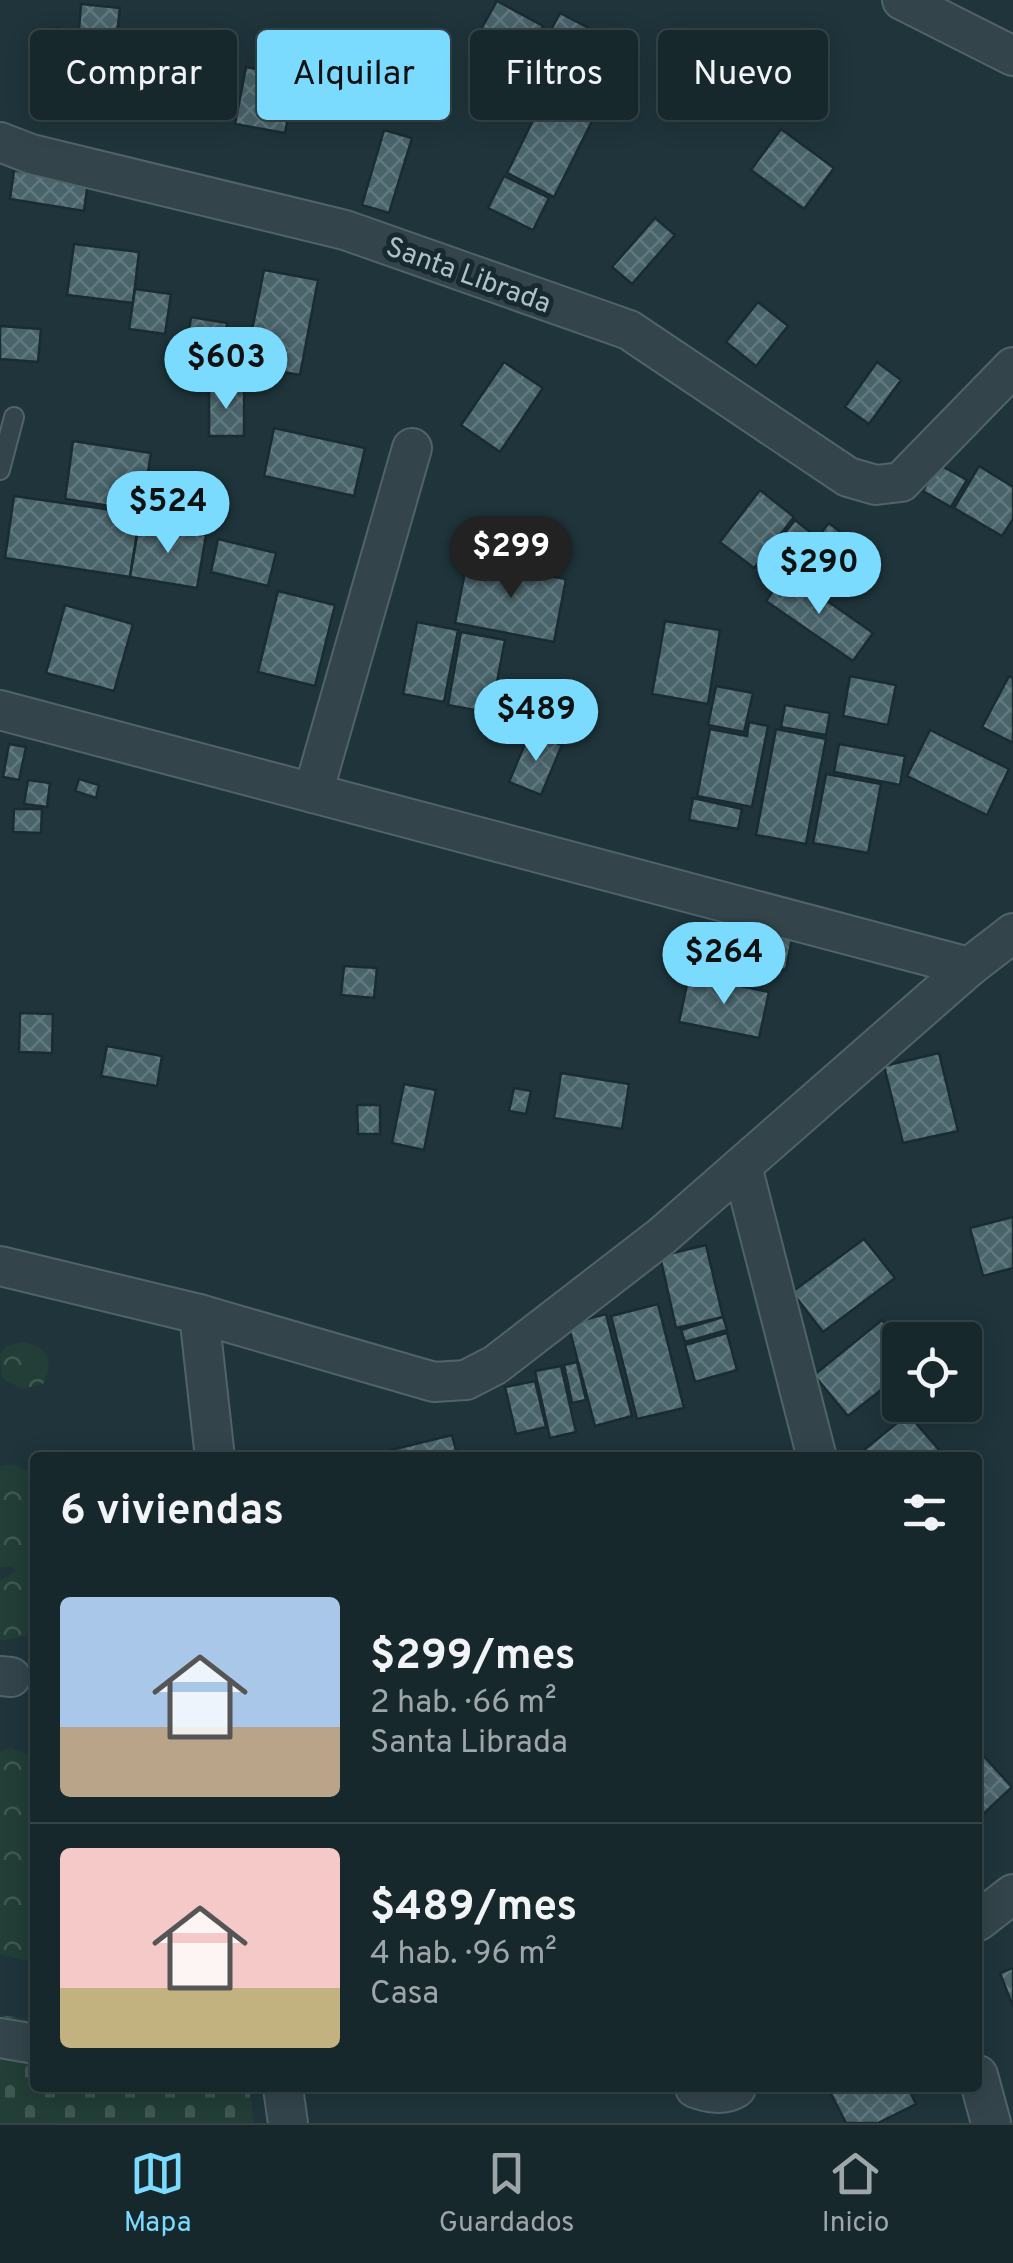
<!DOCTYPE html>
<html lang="es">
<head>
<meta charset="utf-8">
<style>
  :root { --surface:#17282c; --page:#243438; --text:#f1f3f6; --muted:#9ea6a9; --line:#364448; --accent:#7bdbff }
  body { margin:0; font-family:Overpass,sans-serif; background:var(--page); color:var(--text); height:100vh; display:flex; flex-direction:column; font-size:38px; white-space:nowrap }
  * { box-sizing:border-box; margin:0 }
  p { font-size:32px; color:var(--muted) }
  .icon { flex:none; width:55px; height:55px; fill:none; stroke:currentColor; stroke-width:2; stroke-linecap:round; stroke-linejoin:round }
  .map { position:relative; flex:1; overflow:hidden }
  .side { position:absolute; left:30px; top:1452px; width:952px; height:640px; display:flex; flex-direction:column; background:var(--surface); border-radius:10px; box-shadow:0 5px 25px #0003,0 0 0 2px var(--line) }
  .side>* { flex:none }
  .hud { position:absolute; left:30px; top:30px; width:955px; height:90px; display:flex; gap:20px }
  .tools { position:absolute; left:882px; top:1322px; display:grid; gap:20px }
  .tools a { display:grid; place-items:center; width:100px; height:100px; border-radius:10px; background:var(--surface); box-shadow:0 5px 25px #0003,0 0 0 2px var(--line); font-size:50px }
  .price { position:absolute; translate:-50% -85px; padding:0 22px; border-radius:35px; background:var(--accent); color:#111; font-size:32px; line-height:65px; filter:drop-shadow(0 2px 5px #0008) }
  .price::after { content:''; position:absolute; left:50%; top:60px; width:30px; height:22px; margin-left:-15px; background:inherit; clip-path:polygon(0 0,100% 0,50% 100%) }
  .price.selected { background:#222; color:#fff }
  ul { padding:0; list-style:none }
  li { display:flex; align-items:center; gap:30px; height:250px; padding:0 30px }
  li+li { border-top:2px solid var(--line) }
  li span { display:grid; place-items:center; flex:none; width:280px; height:200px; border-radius:10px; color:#555 }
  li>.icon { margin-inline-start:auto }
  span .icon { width:120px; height:120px; fill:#fffc; stroke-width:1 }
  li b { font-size:42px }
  h2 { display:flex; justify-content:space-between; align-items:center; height:120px; padding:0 30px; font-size:42px }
  .pill { padding:0 35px; border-radius:10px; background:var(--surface); box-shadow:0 5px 25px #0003,0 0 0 2px var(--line); font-size:35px; line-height:90px }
  .pill.selected { background:var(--accent); color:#111 }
  .dock { display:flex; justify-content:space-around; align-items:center; height:140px; border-top:2px solid var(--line); background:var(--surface); font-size:28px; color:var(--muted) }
  .dock a { display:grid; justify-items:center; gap:5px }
  .dock .selected { color:var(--accent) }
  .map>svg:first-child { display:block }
  .forest { fill:url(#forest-crowns) }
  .cemetery { fill:url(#cemetery-stones) }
  .building { fill:url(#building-cross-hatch); stroke:#1a2c32; stroke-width:2.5 }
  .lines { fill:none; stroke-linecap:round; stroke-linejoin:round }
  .service-casing { stroke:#506369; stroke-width:22 }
  .minor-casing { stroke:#506369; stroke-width:42 }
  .service { stroke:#33454b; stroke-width:18 }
  .minor { stroke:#33454b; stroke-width:38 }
  .labels { text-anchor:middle; stroke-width:10; stroke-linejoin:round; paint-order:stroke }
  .street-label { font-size:28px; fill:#adc1c8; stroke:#182a30 }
</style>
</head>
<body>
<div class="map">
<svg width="1013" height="2123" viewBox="0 0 1013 2123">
  <defs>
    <pattern id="forest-crowns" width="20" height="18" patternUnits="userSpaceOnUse" patternTransform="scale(2.5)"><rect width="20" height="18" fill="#223e37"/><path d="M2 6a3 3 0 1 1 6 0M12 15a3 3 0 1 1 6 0" fill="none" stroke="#3f5852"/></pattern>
    <pattern id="cemetery-stones" width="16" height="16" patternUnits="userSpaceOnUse" patternTransform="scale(2.5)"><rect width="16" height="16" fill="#223e37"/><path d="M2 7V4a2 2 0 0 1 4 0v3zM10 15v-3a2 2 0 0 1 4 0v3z" fill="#3f5852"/></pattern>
    <pattern id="building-cross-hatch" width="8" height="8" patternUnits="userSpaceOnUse" patternTransform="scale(2.5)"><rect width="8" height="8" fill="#49636a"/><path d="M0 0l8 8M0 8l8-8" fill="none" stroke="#61787e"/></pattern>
  </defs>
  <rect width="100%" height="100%" fill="#1f353b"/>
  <!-- forest -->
  <g class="forest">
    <path d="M23,1342C48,1347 55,1362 43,1384L22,1389L2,1378L0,1353L7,1346Z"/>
    <path d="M12,1464L35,1474V1618L25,1636L0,1641V1581L16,1571L13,1567H0V1467Z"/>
    <path d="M10,1748L35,1757V1963L0,1954V1752Z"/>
  </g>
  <!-- cemetery -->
  <path class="cemetery" d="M0,2015L35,2020V2088H249L254,2123H0Z"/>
  <!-- building -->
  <g class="building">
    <path d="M497,1L543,26L502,100L475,86L494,51L475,40Z"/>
    <path d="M81,4L120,8L117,33L79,29Z"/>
    <path d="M560,13L596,32L567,85L532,66Z"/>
    <path d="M56,28L114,39L104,90L47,80Z"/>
    <path d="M376,65L407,79L398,98L367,85Z"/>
    <path d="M246,67L296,77L285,133L235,124Z"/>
    <path d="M547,92L595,115L554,197L507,173Z"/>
    <path d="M781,129L834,168L804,209L751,170Z"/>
    <path d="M384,130L412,138L389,213L362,205Z"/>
    <path d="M14,170L88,182L84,211L10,199Z"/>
    <path d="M504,176L549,198L533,230L488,208Z"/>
    <path d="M655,218L675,235L632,284L612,267Z"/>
    <path d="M74,244L139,252L133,303L67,295Z"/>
    <path d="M264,270L318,280L300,375L245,365Z"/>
    <path d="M135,289L171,294L165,334L129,329Z"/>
    <path d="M758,302L788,326L756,366L726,342Z"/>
    <path d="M191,317L227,323L219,380L182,374Z"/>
    <path d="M0,326L41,329L38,362L0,359Z"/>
    <path d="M504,362L543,388L500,452L461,425Z"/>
    <path d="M877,362L901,380L869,424L845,407Z"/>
    <rect x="209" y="389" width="35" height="47"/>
    <path d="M274,428L365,448L354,496L264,476Z"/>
    <path d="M73,441L151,453L142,511L65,499Z"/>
    <path d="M938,464L967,480L951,507L923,491Z"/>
    <path d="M979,466L1013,487V519L1002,536L954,508Z"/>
    <path d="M760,490L794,517L754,568L720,542Z"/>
    <path d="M14,496L140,514L130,577L5,558Z"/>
    <path d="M795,520L814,535L776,582L758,567Z"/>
    <path d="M829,523L858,546L821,593L791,570Z"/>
    <path d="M139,524L206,535L197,588L130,577Z"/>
    <path d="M218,539L276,553L268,586L211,572Z"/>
    <path d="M467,561L566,579L554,642L455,623Z"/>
    <path d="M786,572L873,633L853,661L766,601Z"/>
    <path d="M278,591L335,605L315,686L258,672Z"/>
    <path d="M65,605L133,624L114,691L46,673Z"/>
    <path d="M665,621L720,630L708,704L652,694Z"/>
    <path d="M417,622L458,630L444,702L403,694Z"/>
    <path d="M461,632L505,640L491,713L448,705Z"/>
    <path d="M850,676L896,685L888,725L843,716Z"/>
    <path d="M1009,676L1013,678V743L982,727Z"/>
    <path d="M716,686L753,693L744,732L708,725Z"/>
    <path d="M785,705L830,713L826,735L781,727Z"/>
    <path d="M749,722L768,726L752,807L697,796L710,729L747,736Z"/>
    <path d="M776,729L826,739L806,844L756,835Z"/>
    <path d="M930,730L1009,769L987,815L907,776Z"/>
    <path d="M530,732L562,745L541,795L509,782Z"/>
    <path d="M9,744L26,747L19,780L3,777Z"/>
    <path d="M839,744L905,756L900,785L834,772Z"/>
    <path d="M826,774L881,784L868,853L813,843Z"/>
    <path d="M79,779L99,785L96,798L75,791Z"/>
    <path d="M28,780L50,783L47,807L24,804Z"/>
    <path d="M693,798L742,809L738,829L689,820Z"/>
    <path d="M14,809H42L41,833L13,832Z"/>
    <path d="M716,922L792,938L786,970L710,954Z"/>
    <path d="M344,966L377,968L374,998L341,995Z"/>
    <path d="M689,975L769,992L759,1038L679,1022Z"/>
    <path d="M20,1013L53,1014L52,1053L19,1052Z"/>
    <path d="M107,1046L162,1056L157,1086L101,1076Z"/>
    <path d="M939,1053L958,1131L903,1143L884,1066Z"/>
    <path d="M561,1073L629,1084L622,1129L554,1118Z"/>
    <path d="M404,1084L436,1090L424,1150L392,1143Z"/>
    <path d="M514,1088L531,1091L526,1114L509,1111Z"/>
    <path d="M357,1105H380V1134H358Z"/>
    <path d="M1013,1217V1268L983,1276L970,1228Z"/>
    <path d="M864,1239L895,1278L823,1332L792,1292Z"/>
    <path d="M706,1245L723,1317L676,1328L660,1256Z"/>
    <path d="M658,1304L684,1408L637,1419L611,1316Z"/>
    <path d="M606,1314L632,1416L595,1426L568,1324Z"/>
    <path d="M723,1317L727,1330L685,1342L681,1330Z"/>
    <path d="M882,1320L900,1344V1375L848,1416L814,1375Z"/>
    <path d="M727,1333L737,1370L695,1382L685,1345Z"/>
    <path d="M577,1362L586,1400L572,1403L564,1365Z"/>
    <path d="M561,1366L576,1432L550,1438L535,1371Z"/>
    <path d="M535,1381L546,1427L516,1434L505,1387Z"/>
    <path d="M908,1414L940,1451L932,1458H871L864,1450Z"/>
    <path d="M452,1435L458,1458H393L391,1450Z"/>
    <path d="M978,1750L1012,1787L978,1819Z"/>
    <path d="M1013,1968V2007L1000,1973Z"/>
    <path d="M828,2088H908L916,2104L878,2123H846Z"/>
  </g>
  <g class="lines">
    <defs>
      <path id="service" d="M0,470L14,417"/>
      <g id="minor">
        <path d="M902,0L1013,56"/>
        <path d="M0,142L31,154L345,230L629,330L848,477L876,485L901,482L1013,367"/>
        <path d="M0,710L969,967L1013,933"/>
        <path d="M313,793L412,448"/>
        <path d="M742,1166L817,1458"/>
        <path d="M0,1266L199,1314L434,1382L466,1380L495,1365L662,1236L969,967"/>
        <path d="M199,1314L215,1458"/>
        <path d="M0,1676L11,1677"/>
        <path d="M978,1921L1013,1894"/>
        <path d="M0,2038L35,2044"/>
        <path d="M978,2075L991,2123"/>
        <path d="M283,2088L288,2123"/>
        <path d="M695,2088C709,2093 723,2096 736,2088"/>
      </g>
    </defs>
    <!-- service casing -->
    <use href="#service" class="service-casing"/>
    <!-- minor casing -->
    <use href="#minor" class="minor-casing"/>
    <!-- service -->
    <use href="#service" class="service"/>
    <!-- minor -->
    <use href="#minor" class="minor"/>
  </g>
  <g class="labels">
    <!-- street labels -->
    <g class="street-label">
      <text transform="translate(469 274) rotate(20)" y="10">Santa Librada</text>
    </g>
  </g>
</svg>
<div class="tools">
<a><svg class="icon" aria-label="locate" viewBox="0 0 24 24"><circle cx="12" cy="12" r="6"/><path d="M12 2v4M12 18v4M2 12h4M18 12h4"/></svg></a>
</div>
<b class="price" style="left:226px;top:412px">$603</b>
<b class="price" style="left:168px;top:556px">$524</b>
<b class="price selected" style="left:511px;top:601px">$299</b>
<b class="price" style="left:819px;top:617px">$290</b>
<b class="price" style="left:536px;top:764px">$489</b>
<b class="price" style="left:724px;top:1007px">$264</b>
<div class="hud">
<a class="pill">Comprar</a>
<a class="pill selected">Alquilar</a>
<a class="pill">Filtros</a>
<a class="pill">Nuevo</a>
</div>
<section class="side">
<h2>6 viviendas<svg class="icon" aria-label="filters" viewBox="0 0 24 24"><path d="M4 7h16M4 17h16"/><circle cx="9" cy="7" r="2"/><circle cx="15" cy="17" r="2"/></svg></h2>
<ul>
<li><span style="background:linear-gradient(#a9c7e8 65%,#b9a48a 0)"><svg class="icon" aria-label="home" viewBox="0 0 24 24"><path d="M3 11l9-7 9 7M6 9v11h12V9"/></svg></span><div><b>$299/mes</b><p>2 hab. · 66 m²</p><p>Santa Librada</p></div></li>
<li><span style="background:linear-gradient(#f6c9c9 70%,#c2b280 0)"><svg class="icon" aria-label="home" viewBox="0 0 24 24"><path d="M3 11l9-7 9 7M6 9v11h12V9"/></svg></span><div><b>$489/mes</b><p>4 hab. · 96 m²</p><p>Casa</p></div></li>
</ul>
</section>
</div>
<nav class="dock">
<a class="selected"><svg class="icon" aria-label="map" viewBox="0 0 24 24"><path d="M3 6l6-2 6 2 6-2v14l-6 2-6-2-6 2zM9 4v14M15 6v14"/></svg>Mapa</a>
<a><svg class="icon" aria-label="saved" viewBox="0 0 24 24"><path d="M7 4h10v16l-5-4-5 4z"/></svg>Guardados</a>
<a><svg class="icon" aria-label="home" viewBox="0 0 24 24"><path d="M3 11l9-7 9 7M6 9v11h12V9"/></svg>Inicio</a>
</nav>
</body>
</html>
